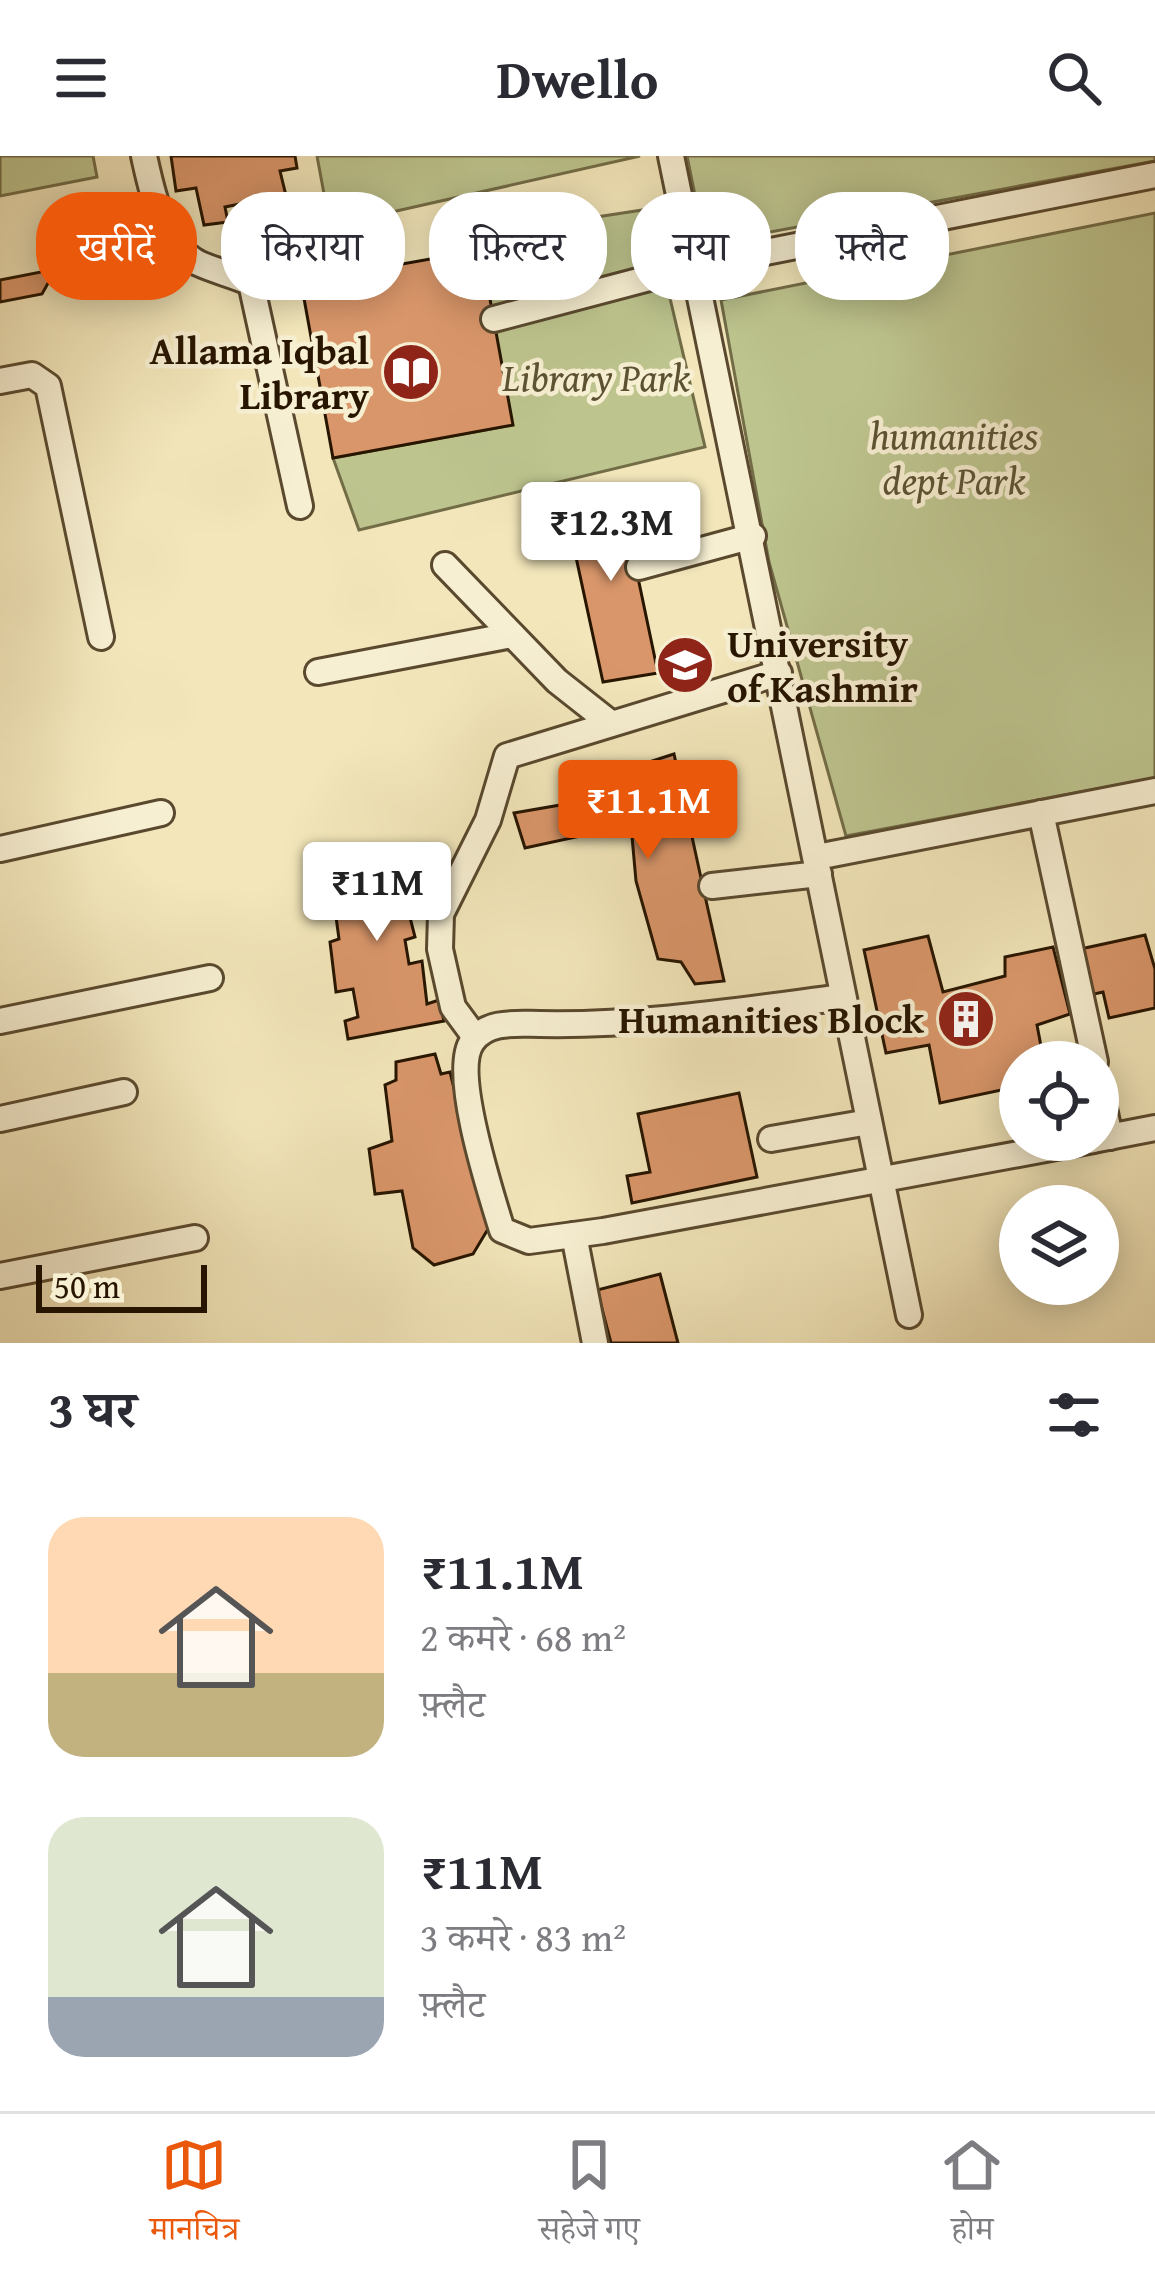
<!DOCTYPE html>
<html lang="hi">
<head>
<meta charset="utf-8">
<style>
  :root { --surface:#fff; --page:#f7f7f7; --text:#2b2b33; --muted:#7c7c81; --line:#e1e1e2; --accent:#ea580c }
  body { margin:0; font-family:"Gentium Book Plus","Noto Serif Devanagari",serif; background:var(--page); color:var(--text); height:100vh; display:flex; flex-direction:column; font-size:45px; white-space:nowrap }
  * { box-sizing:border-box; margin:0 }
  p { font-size:39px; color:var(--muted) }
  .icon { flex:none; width:66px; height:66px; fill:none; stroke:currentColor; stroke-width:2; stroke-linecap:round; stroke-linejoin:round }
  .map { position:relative; height:1187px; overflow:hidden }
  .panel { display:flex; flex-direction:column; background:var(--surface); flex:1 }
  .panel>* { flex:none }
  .top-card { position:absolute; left:36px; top:36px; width:1083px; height:108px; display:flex; gap:24px }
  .controls { position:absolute; left:999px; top:885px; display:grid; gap:24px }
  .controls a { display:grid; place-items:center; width:120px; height:120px; border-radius:50%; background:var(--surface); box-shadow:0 6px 30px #0003; font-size:60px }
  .scale { position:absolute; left:36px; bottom:30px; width:171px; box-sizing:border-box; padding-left:12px; border:6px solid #271500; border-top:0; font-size:33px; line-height:42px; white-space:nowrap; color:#271500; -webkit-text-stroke:9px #f7efd2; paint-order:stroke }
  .price { position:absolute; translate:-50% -102px; padding:0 27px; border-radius:12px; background:#fff; color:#222; font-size:39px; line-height:78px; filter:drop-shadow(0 3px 6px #0008) }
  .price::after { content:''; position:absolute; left:50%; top:72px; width:36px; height:27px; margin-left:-18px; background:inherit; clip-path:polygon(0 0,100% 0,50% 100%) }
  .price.active { background:var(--accent); color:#fff }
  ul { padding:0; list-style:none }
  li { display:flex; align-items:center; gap:36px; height:300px; padding:0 48px }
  li span { display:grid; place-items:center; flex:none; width:336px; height:240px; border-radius:36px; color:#555 }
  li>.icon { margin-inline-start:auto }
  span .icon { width:144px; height:144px; fill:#fffc; stroke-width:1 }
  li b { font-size:51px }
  h2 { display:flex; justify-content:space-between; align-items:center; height:144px; padding:0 48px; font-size:51px }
  .chip { padding:0 42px; border-radius:48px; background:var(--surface); box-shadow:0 6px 30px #0003; font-size:42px; line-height:108px }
  .chip.active { background:var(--accent); color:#fff }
  header { display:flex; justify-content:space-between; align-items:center; height:156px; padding:0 48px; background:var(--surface); font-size:54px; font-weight:800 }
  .dock { display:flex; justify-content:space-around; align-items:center; height:168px; border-top:3px solid var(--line); background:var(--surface); font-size:33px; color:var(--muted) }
  .dock a { display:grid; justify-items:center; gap:6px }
  .dock .active { color:var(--accent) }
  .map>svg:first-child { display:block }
  .green { fill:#bdc48e; stroke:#726c47; stroke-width:3 }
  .building { fill:#d9966a; stroke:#271500; stroke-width:3 }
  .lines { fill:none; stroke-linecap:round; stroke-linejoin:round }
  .minor-casing { stroke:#5a492e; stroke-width:30 }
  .minor { stroke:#f7efd2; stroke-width:24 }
  .labels { text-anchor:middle; stroke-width:9; stroke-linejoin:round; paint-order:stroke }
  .poi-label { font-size:39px; font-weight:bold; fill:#271500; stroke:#f7efd2; text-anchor:end }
  .park-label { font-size:39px; font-style:italic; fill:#5c5232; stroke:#f7efd2 }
</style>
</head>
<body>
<header><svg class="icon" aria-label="menu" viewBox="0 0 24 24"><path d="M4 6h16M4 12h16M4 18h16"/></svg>Dwello<svg class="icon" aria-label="search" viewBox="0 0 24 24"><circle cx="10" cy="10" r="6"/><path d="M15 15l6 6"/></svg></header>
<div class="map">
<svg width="1155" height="1187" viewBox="0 0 1155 1187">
  <rect width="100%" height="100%" fill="#f2e6ba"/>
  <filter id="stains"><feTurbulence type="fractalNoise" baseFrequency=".00167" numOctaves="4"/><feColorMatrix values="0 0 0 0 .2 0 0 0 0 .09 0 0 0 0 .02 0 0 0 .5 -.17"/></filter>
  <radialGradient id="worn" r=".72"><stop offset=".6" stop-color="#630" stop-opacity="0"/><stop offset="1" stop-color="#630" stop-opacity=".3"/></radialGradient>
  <!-- green -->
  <g class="green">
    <path d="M0,0H93L97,21L0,40Z"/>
    <path d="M317,0H640L330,70Z"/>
    <path d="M687,0H1155V5L705,88Z"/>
    <path d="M649,53L705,291L359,374L333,302L512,269L478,79Z"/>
    <path d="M1155,57V622L846,680L769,406L721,144Z"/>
  </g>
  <!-- building -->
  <g class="building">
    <path d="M171,0H295L297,12L280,15L290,56L268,59L265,43L225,51L228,66L204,69L196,32L176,35Z"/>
    <path d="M481,94L513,269L333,302L301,126Z"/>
    <path d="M56,113L42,138L0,146V124Z"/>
    <path d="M619,331L658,517L603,526L563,341Z"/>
    <path d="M674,598L701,722L724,825L695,828L681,806L658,803L636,725L631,669L525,692L514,657L653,633L646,607Z"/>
    <path d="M374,692L376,706L416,698L423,729L403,734L415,781L405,784L409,808L422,805L427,848L439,844L444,865L348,883L345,865L358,861L353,833L336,836L330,786L339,783L334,746L320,748L313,718L359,709L355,696Z"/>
    <path d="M1145,779L1155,813V852L1109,862L1103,836L1085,840L1076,794Z"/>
    <path d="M928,780L943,836L1005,820V801L1053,791L1070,858L1037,869L1044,906H1020V930L940,947L929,889L886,897L864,794Z"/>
    <path d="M435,898L441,918L450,916L488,1073L473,1098L434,1109L413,1092L402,1035L375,1038L369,993L392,985L385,929L396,924V906Z"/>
    <path d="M739,937L757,1021L632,1047L627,1020L650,1016L638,958Z"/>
    <path d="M660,1118L678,1187H611L597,1134Z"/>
  </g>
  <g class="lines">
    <defs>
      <g id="minor">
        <path d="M144,0C152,36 162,88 198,107C215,115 234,119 251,127L300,350"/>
        <path d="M671,0L909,1159"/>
        <path d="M494,163L695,110L1155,19"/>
        <path d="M0,225L32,219L48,230L101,481"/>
        <path d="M445,409L557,525L609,566"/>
        <path d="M639,411L753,380"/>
        <path d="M318,516L512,479"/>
        <path d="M1041,657L1095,906"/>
        <path d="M0,693L161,657"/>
        <path d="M817,701L1155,635"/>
        <path d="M712,730L819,718"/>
        <path d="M843,841C742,854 642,870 540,868C517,868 487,864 472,886C451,916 491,1038 502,1074L529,1085L603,1075L1094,984"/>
        <path d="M0,865L210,822"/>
        <path d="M475,881L453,851L440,793L441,758L488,664L507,600L779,517"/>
        <path d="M1098,923L1110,981"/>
        <path d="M0,963L124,936"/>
        <path d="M771,983L869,966"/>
        <path d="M1098,983L1155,972"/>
        <path d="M574,1079L595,1187"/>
        <path d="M0,1120L195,1082"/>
      </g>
    </defs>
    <!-- minor casing -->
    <use href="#minor" class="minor-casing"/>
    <!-- minor -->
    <use href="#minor" class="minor"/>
  </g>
  <!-- icons -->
  <defs>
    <symbol id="library-disc" viewBox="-11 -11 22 22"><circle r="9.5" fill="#8f2418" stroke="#f7efd2"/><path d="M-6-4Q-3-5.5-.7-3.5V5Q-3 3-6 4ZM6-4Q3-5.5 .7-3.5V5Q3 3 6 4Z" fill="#fff"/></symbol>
    <symbol id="university-disc" viewBox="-11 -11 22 22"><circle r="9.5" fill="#8f2418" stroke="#f7efd2"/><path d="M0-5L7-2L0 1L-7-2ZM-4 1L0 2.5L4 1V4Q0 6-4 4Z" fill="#fff"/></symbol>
    <symbol id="building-disc" viewBox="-11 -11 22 22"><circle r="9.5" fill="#8f2418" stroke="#f7efd2"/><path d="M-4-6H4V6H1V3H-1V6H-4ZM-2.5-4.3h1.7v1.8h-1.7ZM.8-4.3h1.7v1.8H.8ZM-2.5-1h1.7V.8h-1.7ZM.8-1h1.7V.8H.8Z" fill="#fff"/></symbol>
  </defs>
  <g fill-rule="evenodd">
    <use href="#library-disc" x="378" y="183" width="66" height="66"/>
    <use href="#university-disc" x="652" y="476" width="66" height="66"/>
    <use href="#building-disc" x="933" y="830" width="66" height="66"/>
  </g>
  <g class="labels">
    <!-- poi labels -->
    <g class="poi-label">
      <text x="369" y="208">Allama Iqbal<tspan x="369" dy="45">Library</tspan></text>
      <text x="727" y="501" text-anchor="start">University<tspan x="727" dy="45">of Kashmir</tspan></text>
      <text x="924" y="877">Humanities Block</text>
    </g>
    <!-- park labels -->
    <g class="park-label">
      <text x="596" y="235">Library Park</text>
      <text x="954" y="293">humanities<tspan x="954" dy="45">dept Park</tspan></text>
    </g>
  </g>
  <rect width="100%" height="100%" filter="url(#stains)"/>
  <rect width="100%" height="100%" fill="url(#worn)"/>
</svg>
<div class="controls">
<a><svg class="icon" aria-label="locate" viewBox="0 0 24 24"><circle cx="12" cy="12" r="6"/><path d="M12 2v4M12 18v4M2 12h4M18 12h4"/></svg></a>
<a><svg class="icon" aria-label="layers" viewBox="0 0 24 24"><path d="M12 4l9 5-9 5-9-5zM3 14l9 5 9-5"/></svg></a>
</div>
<div class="scale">50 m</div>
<b class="price" style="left:611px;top:428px">₹12.3M</b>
<b class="price active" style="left:648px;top:706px">₹11.1M</b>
<b class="price" style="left:377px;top:788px">₹11M</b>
<div class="top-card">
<a class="chip active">खरीदें</a>
<a class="chip">किराया</a>
<a class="chip">फ़िल्टर</a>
<a class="chip">नया</a>
<a class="chip">फ़्लैट</a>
</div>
</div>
<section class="panel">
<h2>3 घर<svg class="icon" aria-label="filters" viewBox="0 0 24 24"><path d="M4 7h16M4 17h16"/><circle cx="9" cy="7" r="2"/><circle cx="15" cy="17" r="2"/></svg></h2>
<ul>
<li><span style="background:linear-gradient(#ffd9b3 65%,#c2b280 0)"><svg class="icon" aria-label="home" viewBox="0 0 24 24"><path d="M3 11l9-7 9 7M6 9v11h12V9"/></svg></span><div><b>₹11.1M</b><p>2 कमरे · 68 m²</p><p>फ़्लैट</p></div></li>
<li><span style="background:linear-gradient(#dfe7d0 75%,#9aa5b1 0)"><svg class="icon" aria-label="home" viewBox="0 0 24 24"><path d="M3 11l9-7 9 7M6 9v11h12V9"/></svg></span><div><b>₹11M</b><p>3 कमरे · 83 m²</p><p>फ़्लैट</p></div></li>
</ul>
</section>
<nav class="dock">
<a class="active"><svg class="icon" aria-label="map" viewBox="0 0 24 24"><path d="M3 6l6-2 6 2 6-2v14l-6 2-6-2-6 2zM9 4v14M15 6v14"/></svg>मानचित्र</a>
<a><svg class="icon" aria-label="saved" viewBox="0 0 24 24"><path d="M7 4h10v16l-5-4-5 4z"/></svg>सहेजे गए</a>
<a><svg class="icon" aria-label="home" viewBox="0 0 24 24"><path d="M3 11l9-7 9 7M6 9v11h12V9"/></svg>होम</a>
</nav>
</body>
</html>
